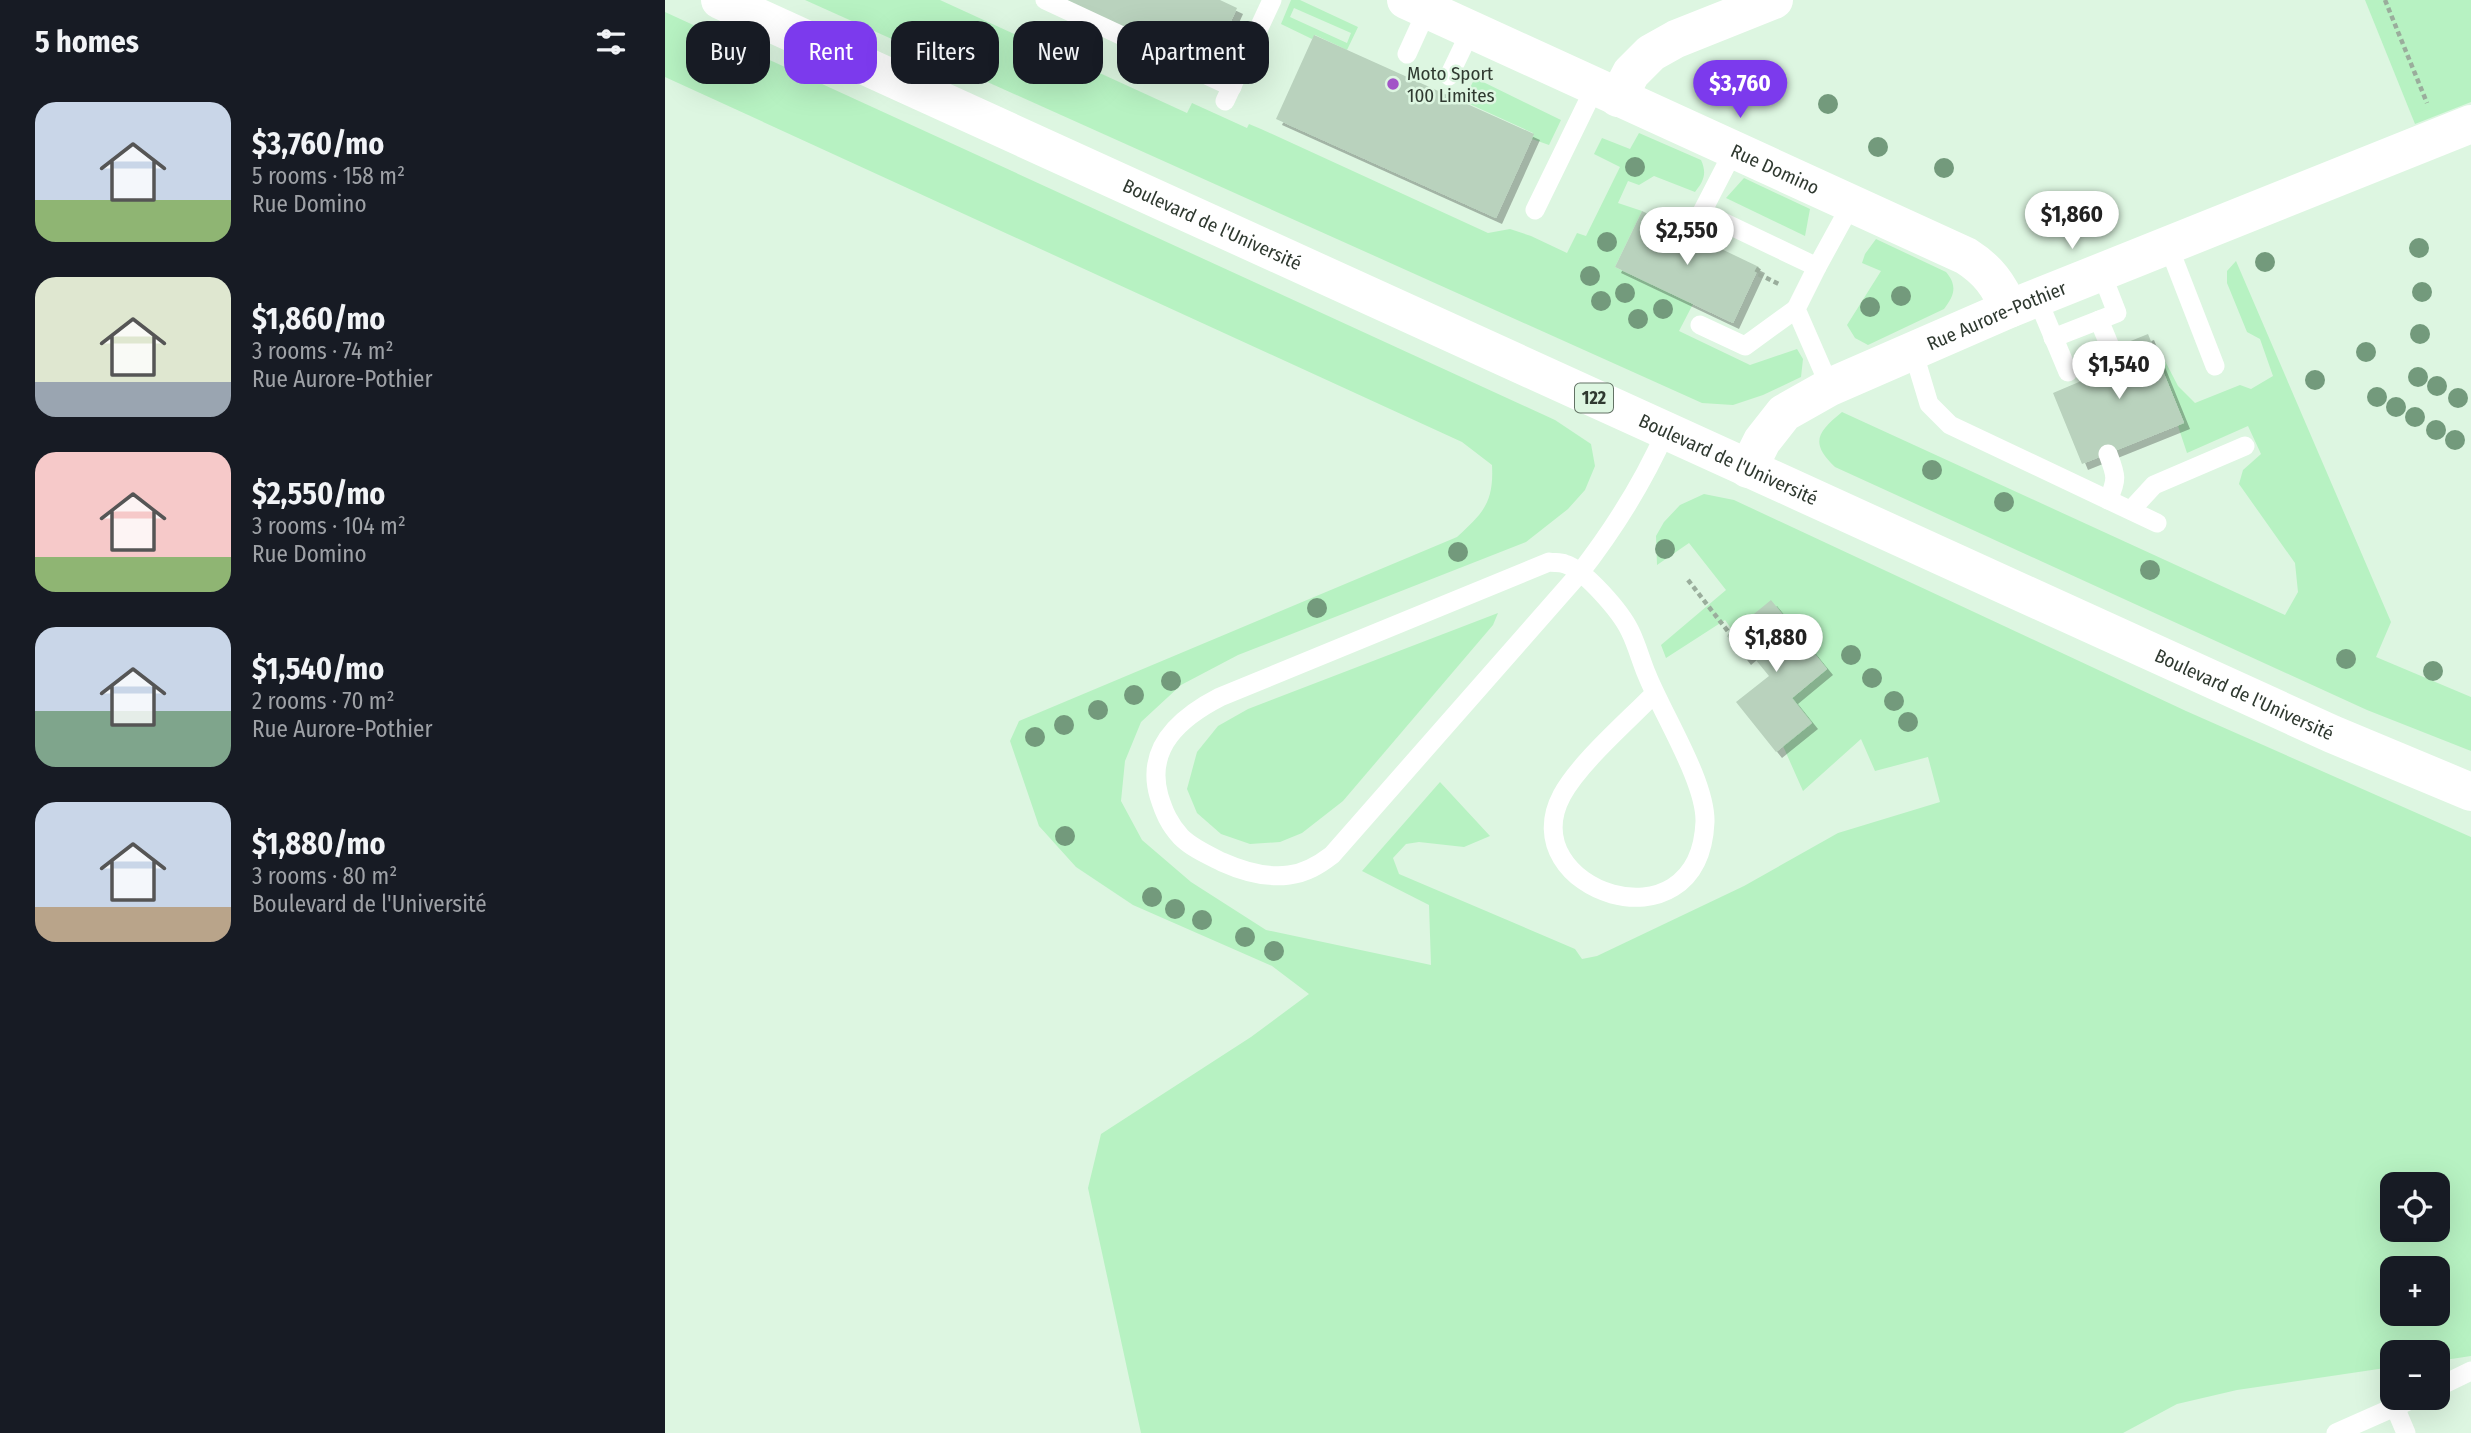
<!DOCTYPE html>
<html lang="en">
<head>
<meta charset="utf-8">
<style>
  :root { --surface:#171b24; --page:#242831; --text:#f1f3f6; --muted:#9ea1a6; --accent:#7c3aed }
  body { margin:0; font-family:"Fira Sans Condensed",sans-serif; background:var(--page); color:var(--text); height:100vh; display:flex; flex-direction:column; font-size:26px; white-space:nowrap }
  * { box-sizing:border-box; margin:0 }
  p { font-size:23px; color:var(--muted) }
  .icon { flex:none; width:38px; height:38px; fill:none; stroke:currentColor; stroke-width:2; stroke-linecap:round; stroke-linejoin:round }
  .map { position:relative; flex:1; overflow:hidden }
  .panel { display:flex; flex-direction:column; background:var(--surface); width:665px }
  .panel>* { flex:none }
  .hud { position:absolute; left:21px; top:21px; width:665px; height:63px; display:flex; gap:14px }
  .controls { position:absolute; left:1715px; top:1172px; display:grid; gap:14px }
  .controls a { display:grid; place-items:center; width:70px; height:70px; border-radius:14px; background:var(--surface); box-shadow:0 7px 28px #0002; font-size:35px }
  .price { position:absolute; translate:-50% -60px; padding:0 16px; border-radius:24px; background:#fff; color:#222; font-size:23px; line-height:46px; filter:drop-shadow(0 2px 4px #0008) }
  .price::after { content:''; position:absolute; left:50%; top:42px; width:21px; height:16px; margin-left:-10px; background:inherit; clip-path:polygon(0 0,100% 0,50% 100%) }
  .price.on { background:var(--accent); color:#fff }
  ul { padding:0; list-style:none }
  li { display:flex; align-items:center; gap:21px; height:175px; padding:0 35px }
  li span { display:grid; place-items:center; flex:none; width:196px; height:140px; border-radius:21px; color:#555 }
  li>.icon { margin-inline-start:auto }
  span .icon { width:84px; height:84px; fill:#fffc; stroke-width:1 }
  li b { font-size:30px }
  h2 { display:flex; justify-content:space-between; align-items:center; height:84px; padding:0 35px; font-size:30px }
  .chip { padding:0 24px; border-radius:21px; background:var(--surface); box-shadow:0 7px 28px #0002; font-size:24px; line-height:63px }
  .chip.on { background:var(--accent); color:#fff }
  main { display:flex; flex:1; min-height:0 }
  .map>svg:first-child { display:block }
  .green { fill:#b7f2c2; fill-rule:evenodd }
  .building { fill:#b9d2bd; filter:url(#shadow) }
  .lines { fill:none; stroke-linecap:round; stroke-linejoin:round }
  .path { stroke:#9aad9c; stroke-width:4.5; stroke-dasharray:5 3.5; stroke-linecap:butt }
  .lane { stroke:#fff; stroke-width:19 }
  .street { stroke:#fff; stroke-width:38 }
  .primary { stroke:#fff; stroke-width:38 }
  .tree { fill:#739a7c }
  .poi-dot { fill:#a255c7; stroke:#ddf6e1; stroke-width:2.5 }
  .labels { text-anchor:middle; stroke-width:5; stroke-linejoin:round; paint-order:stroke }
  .shield { fill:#ddf6e1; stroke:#637265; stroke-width:2 }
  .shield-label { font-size:18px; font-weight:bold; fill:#2f3930 }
  .poi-label { font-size:19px; fill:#2f3930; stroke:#ddf6e1; text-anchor:start }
  .street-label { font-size:19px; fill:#2f3930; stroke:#ddf6e1 }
</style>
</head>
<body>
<main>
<section class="panel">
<h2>5 homes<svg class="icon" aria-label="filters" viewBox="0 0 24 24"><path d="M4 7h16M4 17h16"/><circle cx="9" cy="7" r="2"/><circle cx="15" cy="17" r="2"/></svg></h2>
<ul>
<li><span style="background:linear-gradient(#c9d6e8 70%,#8fb573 0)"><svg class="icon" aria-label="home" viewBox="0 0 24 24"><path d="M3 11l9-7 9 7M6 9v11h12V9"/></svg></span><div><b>$3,760/mo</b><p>5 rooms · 158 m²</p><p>Rue Domino</p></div></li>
<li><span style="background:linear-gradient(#dfe7d0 75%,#9aa5b1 0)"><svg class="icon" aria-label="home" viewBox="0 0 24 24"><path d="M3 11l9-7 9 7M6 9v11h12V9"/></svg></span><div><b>$1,860/mo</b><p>3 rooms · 74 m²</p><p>Rue Aurore-Pothier</p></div></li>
<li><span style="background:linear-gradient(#f6c9c9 75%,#8fb573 0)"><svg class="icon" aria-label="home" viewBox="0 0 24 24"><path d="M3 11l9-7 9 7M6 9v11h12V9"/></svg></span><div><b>$2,550/mo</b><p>3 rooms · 104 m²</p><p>Rue Domino</p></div></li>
<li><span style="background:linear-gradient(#c9d6e8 60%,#7fa58c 0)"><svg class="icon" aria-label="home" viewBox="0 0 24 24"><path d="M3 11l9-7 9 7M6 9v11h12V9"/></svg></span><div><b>$1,540/mo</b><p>2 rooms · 70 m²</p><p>Rue Aurore-Pothier</p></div></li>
<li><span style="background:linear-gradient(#c9d6e8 75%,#b9a48a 0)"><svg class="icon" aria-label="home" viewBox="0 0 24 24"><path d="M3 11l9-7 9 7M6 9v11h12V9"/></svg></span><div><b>$1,880/mo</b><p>3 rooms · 80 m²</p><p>Boulevard de l'Université</p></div></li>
</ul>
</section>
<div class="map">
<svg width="1806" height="1433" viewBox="0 0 1806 1433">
  <defs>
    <filter id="shadow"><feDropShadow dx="6" dy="6" stdDeviation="0" flood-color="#0004"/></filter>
  </defs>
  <rect width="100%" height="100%" fill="#ddf6e1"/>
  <!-- green -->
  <g class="green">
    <path d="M140,0H275L522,113L527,103L582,128L584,124L596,129L823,233L845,229L866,236L902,253L912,233L921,236L955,167L929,154L937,138L965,149L974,133L1036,160C1042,173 1039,181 1030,192L989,176L974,185L963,181L953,203L977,211L950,267L1028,304L1014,331L1085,365L1132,349L1138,359L1136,377L1098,395L1068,405L1037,403Z"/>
    <path d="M626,0H635L693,27L682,50L650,35L647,39L616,24ZM629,8L686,33L682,43L625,17Z"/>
    <path d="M1700,0H1806V102L1750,124Z"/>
    <path d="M0,12L890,420L926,444L930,466L920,490L903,509L861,542L573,655L516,685L476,722L460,761L456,801L477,840L526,882L601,930L766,965L764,905L697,871L775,782L825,836L799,847L754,842L741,844L728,858L734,874L910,949L917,959L932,956L1079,886L1173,833L1275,802L1263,757L1210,771L1196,739L1138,791L1118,746L1127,698L1162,669L1106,601L1068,631L1060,620L1001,658L996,645L1061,590L1024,543L992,565L991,536L999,522L1015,505L1039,494L1069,500L1521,711L1806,837V1356L1773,1361V1353H1727V1367L1572,1390L1512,1404L1458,1433H476L423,1188L436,1134L586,1037L644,994L607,966L468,905L411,867L374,826L345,741L354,721L792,537C818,513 829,503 827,465L797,442L0,77ZM1727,1185H1773V1230H1727ZM1727,1269H1773V1314H1727Z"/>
    <path d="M810,78L896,120L884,145L867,139L868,133L798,101Z"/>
    <path d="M1079,178L1145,209L1140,236L1061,198Z"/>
    <path d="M1211,239L1281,272C1293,286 1289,296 1279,309L1203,345L1190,338L1182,325L1216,271L1197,263L1200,254Z"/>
    <path d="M1571,261L1726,622L1711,657L1806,697V751L1702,710L1170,467C1144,442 1153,432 1177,412L1620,615L1633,592L1630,563L1574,484L1578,470L1596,454L1583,426L1522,453L1513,426L1519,422L1491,354L1500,361L1513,386L1530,403L1575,385L1586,389L1608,376L1595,339L1582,332L1562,283V271Z"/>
    <path d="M833,613L828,625L678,801L637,833L615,842L585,844L556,834L532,813L522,789L532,752L553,726L583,709Z"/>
  </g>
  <!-- building -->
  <g class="building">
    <path d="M400,0H555L572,8L546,66Z"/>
    <path d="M649,35L869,134L831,218L611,119Z"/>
    <path d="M977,211L1094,267L1068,323L950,267Z"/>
    <path d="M1483,334L1519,423L1417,464L1388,393L1428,376L1421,359Z"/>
    <path d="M1106,600L1162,669L1127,698L1147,723L1111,752L1071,702L1104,676L1086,654L1080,659L1062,636Z"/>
  </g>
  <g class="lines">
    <!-- path -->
    <g class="path">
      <path d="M1720,0L1762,103"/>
      <path d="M1094,268L1091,273L1116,285"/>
      <path d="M1023,580L1065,634"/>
    </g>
    <!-- lane -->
    <g class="lane">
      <path d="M380,0L567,87"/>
      <path d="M742,54L762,10"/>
      <path d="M784,76L806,30"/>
      <path d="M560,101L607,0"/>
      <path d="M1069,150L1037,212L1152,267L1187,203"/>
      <path d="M870,210L930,87"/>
      <path d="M1503,245L1550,366"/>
      <path d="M1152,267L1131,309L1165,387"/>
      <path d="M1372,298L1403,372"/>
      <path d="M1434,320L1446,349"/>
      <path d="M1035,325L1080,346L1131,309"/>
      <path d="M1388,338L1452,313L1436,272"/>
      <path d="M1248,351L1264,404L1285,425L1492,523"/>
      <path d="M1443,454C1451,475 1453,479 1443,500"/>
      <path d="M1466,510L1489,485L1580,446"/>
      <path d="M990,693C963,721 915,762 897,795C846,890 1034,955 1040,822C1041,782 998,715 982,675C976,661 972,645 965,631C956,612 920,570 900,564C895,562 889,563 884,562L555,697C516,717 480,747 494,796C499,812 504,824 516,837C527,848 543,855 557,862C577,871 602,878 624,875C641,873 654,865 667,855L914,574C949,529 978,483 1001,431"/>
      <path d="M1773,1387L1806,1371"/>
      <path d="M1730,1407L1741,1433"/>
      <path d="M1671,1433L1750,1398"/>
    </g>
    <!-- street -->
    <g class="street">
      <path id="s1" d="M741,0L1301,256C1323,270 1334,285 1344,309"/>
      <path d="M953,98L966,73L986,53L1011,39L1109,0"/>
      <path id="s2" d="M1083,469L1097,441L1119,413L1165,387L1344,309L1806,124"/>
    </g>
    <!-- primary -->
    <path class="primary" id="s3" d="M55,0L1667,734L1806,792"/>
  </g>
  <!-- trees -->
  <g class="tree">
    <circle cx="1163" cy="104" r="10"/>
    <circle cx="1213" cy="147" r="10"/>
    <circle cx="970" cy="167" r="10"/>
    <circle cx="1279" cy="168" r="10"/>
    <circle cx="942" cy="242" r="10"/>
    <circle cx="1754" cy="248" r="10"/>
    <circle cx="1600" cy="262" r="10"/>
    <circle cx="925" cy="276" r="10"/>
    <circle cx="1757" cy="292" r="10"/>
    <circle cx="960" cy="293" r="10"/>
    <circle cx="1236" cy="296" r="10"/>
    <circle cx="936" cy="301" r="10"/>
    <circle cx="1205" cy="307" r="10"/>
    <circle cx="998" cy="309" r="10"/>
    <circle cx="973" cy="319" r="10"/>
    <circle cx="1755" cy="334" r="10"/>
    <circle cx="1701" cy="352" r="10"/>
    <circle cx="1753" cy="377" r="10"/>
    <circle cx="1650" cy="380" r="10"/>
    <circle cx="1772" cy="386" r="10"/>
    <circle cx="1712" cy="397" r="10"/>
    <circle cx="1793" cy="398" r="10"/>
    <circle cx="1731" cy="407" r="10"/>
    <circle cx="1750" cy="417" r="10"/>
    <circle cx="1771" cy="430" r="10"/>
    <circle cx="1790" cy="440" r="10"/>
    <circle cx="1267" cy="470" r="10"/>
    <circle cx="1339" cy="502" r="10"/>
    <circle cx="1000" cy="549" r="10"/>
    <circle cx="793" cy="552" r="10"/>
    <circle cx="1485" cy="570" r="10"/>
    <circle cx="652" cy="608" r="10"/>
    <circle cx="1186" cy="655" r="10"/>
    <circle cx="1681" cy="659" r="10"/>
    <circle cx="1768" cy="671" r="10"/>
    <circle cx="1207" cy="678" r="10"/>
    <circle cx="506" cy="681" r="10"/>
    <circle cx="469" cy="695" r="10"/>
    <circle cx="1229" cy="701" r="10"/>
    <circle cx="433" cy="710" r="10"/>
    <circle cx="1243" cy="722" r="10"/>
    <circle cx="399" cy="725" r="10"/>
    <circle cx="370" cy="737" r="10"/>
    <circle cx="400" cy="836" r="10"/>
    <circle cx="487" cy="897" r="10"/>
    <circle cx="510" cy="909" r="10"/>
    <circle cx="537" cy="920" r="10"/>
    <circle cx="580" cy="937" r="10"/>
    <circle cx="609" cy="951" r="10"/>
  </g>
  <!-- markers -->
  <circle class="poi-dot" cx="728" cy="84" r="7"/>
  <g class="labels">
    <!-- shield labels -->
    <rect class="shield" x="910" y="383.5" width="38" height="29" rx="5"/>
    <g class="shield-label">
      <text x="929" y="404">122</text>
    </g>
    <!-- poi labels -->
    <g class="poi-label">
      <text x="742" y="80">Moto Sport<tspan x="742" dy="22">100 Limites</tspan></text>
    </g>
    <!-- street labels -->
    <g class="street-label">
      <text dy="7" stroke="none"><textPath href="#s1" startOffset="406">Rue Domino</textPath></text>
      <text dy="7" stroke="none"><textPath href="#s3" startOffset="541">Boulevard de l'Université</textPath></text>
      <text dy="7" stroke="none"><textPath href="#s2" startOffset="301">Rue Aurore-Pothier</textPath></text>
      <text dy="7" stroke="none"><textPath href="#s3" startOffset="1108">Boulevard de l'Université</textPath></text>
      <text dy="7" stroke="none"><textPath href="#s3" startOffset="1675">Boulevard de l'Université</textPath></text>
    </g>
  </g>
</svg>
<div class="controls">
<a><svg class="icon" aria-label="locate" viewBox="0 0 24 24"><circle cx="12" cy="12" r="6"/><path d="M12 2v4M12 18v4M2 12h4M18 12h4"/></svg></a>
<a>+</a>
<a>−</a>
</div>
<b class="price on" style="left:1075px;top:120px">$3,760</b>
<b class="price" style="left:1407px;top:251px">$1,860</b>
<b class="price" style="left:1022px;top:267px">$2,550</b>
<b class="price" style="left:1454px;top:401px">$1,540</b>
<b class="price" style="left:1111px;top:674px">$1,880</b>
<div class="hud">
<a class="chip">Buy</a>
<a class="chip on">Rent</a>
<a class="chip">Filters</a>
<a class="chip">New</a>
<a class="chip">Apartment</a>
</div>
</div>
</main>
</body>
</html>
